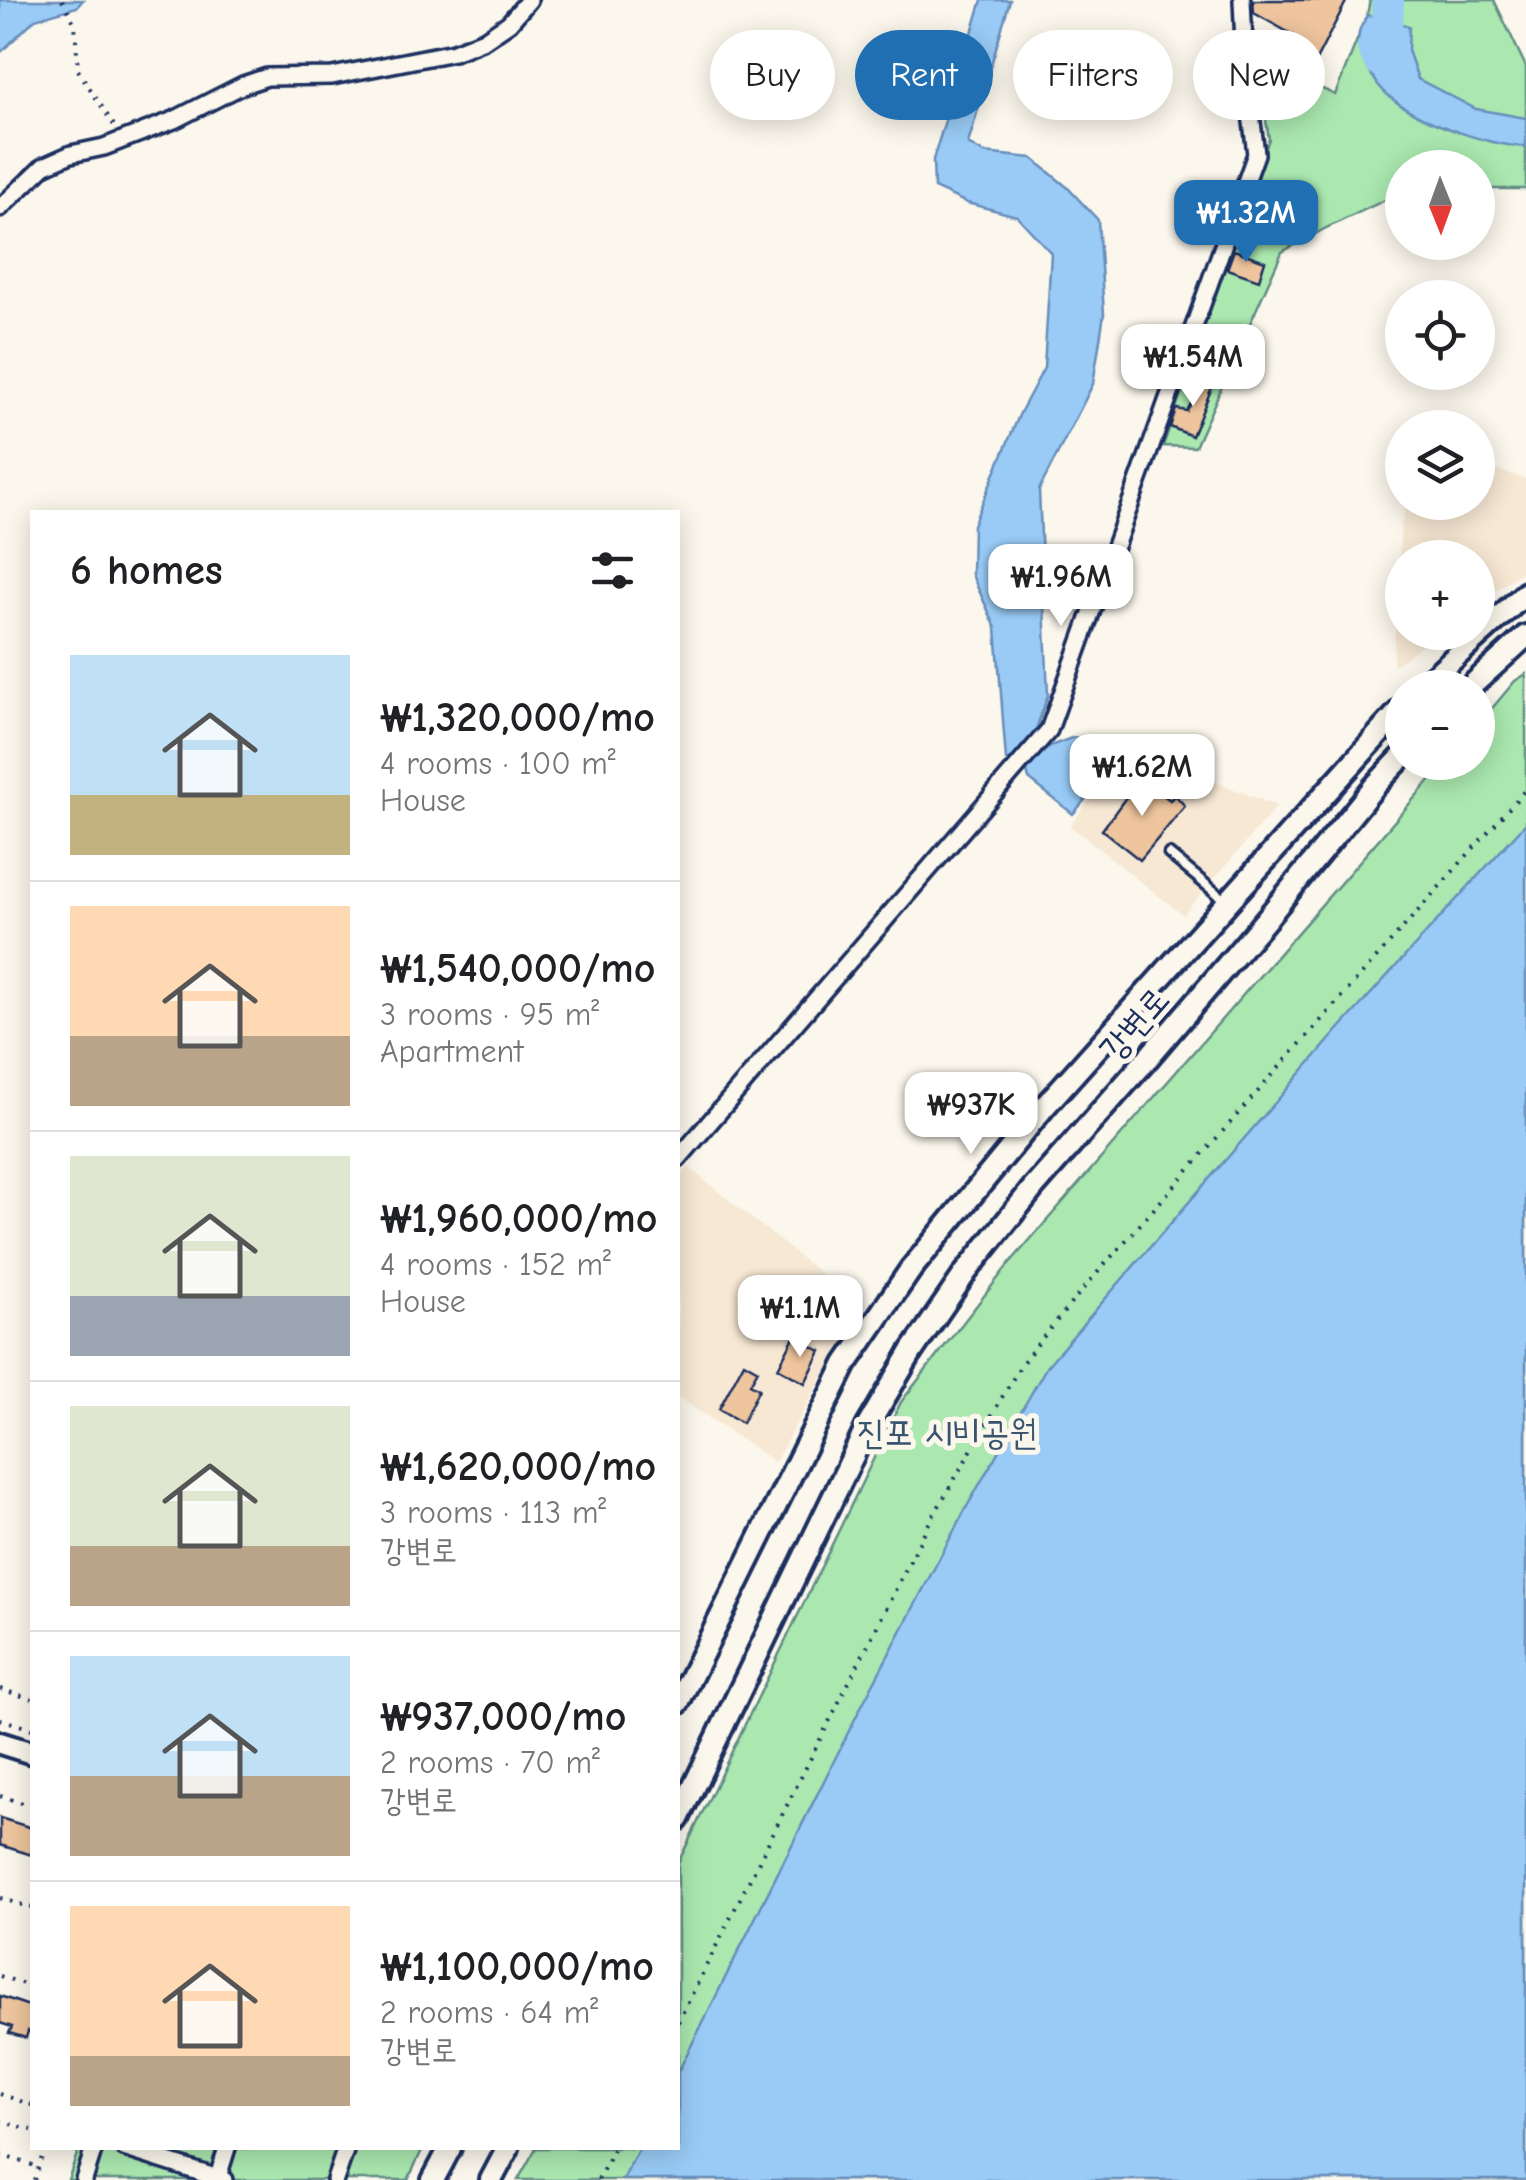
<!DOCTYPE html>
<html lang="en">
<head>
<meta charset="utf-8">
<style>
  :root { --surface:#fff; --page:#f6f6f6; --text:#202124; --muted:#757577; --line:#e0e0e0; --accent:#1f6fb2 }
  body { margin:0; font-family:"Comic Neue","Poor Story",sans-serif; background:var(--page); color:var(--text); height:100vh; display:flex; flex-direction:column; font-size:38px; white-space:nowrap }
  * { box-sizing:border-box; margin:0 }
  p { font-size:32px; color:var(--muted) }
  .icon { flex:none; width:55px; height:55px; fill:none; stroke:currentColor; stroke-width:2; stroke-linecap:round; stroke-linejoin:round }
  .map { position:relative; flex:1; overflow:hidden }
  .panel { position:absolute; left:30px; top:510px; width:650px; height:1640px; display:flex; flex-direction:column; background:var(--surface); border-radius:0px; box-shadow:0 5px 25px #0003 }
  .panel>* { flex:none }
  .top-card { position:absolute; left:710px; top:30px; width:665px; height:90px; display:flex; gap:20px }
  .needle { width:65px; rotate:179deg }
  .buttons { position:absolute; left:1385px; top:150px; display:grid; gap:20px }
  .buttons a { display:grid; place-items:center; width:110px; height:110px; border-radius:50%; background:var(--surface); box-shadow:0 5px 25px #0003; font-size:50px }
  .price { position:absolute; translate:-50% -85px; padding:0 22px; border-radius:20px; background:#fff; color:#222; font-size:32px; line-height:65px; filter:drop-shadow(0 2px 5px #0008) }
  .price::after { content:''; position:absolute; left:50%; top:60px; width:30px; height:22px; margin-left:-15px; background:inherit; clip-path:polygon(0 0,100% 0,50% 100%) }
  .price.selected { background:var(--accent); color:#fff }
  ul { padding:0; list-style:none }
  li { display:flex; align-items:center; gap:30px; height:250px; padding:0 40px }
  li+li { border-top:2px solid var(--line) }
  li span { display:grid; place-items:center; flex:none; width:280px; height:200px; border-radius:0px; color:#555 }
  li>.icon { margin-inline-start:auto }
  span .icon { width:120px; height:120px; fill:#fffc; stroke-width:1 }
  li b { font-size:42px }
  h2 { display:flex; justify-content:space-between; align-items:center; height:120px; padding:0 40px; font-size:42px }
  .tag { padding:0 35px; border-radius:45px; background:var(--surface); box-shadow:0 5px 25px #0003; font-size:35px; line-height:90px }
  .tag.selected { background:var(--accent); color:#fff }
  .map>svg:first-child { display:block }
  .built { fill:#f7e8d4 }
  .green { fill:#aae8af; stroke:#628c86; stroke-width:2.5 }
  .water { fill:#99cbf6; stroke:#678db9; stroke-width:2.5 }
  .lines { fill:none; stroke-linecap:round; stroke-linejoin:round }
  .river { stroke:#99cbf6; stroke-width:32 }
  .building { fill:#eec59d; stroke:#1b2f5e; stroke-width:2.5 }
  .lane-casing { stroke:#1b2f5e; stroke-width:15 }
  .street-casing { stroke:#1b2f5e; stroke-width:22 }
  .secondary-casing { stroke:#1b2f5e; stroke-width:28 }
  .path { stroke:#1b2f5e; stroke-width:4; stroke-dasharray:2.5 8; stroke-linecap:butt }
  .lane { stroke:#fbf7ec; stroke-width:8 }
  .street { stroke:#fbf7ec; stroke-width:15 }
  .secondary { stroke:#fbf7ec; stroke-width:20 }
  .labels { text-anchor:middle; stroke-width:10; stroke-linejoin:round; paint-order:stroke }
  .street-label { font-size:35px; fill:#1b2f5e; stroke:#fbf7ec }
  .park-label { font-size:35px; fill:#38546e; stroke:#fbf7ec }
</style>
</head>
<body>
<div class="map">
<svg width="1526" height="2180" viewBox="0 0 1526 2180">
  <rect width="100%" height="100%" fill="#fbf7ec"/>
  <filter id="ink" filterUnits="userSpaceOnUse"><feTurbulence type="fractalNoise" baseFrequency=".01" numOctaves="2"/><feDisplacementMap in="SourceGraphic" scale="20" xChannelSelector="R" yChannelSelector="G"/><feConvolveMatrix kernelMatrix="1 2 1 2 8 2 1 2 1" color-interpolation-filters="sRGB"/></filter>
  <g filter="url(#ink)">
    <!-- built -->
    <g class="built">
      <path d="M1478,464L1526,479V568L1478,604V558H1402V632L1439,633L1393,666L1401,524L1407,503L1478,502Z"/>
      <path d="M1126,747L1277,806L1183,915L1070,826Z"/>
      <path d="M688,1167L862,1307L775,1462L678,1397V1180Z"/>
    </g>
    <!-- green -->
    <g class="green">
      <path d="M1370,0H1494L1526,67V189H1478V168H1402V192L1326,228L1282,252L1195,447L1163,446L1269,139L1256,57L1335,95L1367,15Z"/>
      <path d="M1526,674V2180H518L536,2148H678V1863L901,1402L1009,1264L1445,763L1478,762V725L1515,681Z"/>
      <path d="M79,2148H423L408,2180H68Z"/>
    </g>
    <!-- water -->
    <g class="water">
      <path d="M0,0H83L77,7L35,19L0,53Z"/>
      <path d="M982,0H1010L968,144L984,153L1032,158L1067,187L1098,220L1104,314L1093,384L1039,490L1048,695L1034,735L1015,762L1006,760L996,628L972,575L973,525L1020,413L1044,368L1051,253L1017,216L967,203L934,188L933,160Z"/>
      <path d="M1367,15L1409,26L1408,50L1418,79L1476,109L1526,118V147C1488,145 1419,122 1390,97C1375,85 1353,49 1360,29C1360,28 1367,16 1367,15Z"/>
      <path d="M1074,737L1121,756L1113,764L1124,772L1105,795L1095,788L1073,814L1029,779L1026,768L1050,746Z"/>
      <path d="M1526,823V2180H623L639,2148H678V2072L861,1707L965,1510L1047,1366L1339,1029Z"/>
    </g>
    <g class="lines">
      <!-- river -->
      <path class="river" d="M1379,60L1373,47L1387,25L1388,0"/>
    </g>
    <!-- building -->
    <g class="building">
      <path d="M1253,0H1347L1312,68L1296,60L1302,50L1289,43L1293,35L1254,13Z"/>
      <path d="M1234,250L1265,261L1259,280L1227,269Z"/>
      <path d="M1205,376L1215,380L1192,436L1170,427L1176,409L1187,411Z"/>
      <path d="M1140,778L1170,800L1175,795L1185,806L1140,860L1102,830Z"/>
      <path d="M795,1285L830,1293L823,1324L804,1319L806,1314L789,1309Z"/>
      <path d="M794,1337L821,1351L805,1383L778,1368Z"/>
      <path d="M744,1362L758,1370L750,1384L759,1389L742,1423L719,1409Z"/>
      <path d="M0,1818L32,1828V1855L0,1845Z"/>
      <path d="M0,1996L32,2007V2033L28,2031L26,2038L9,2033L12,2027L0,2023Z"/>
    </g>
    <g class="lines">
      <defs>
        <path id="lane" d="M1169,854L1227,902"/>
        <g id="street">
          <path d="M0,208L44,166L71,154L104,147L174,120L243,85L267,77L332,76L454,52L484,40L509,23L529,0"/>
          <path d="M678,1159L1049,730L1256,154L1245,66L1242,0"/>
          <path d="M124,2148L224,2180"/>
          <path d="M84,2180L94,2148"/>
          <path d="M217,2180L227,2148"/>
          <path d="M335,2180L346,2148"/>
        </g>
        <g id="secondary">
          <path d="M1421,688L1526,593"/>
          <path d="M1469,688L1526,636"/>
          <path d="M678,1703L846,1364L911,1269L1045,1106L1402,708"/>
          <path d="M0,1743L32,1753"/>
          <path d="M678,1819L867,1427L912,1351L966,1272L1034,1187L1147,1059L1268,917L1374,787L1402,757"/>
          <path d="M433,2180L450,2148"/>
          <path d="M491,2180L508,2148"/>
        </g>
      </defs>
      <!-- lane casing -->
      <use href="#lane" class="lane-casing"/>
      <!-- street casing -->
      <use href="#street" class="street-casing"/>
      <!-- secondary casing -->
      <use href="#secondary" class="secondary-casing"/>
      <!-- path -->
      <g class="path">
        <path d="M62,0L75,24L78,70L115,127"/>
        <path d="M0,1689L32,1699"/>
        <path d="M0,1719L32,1729"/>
        <path d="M0,1796L32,1806"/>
        <path d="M0,1898L32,1908"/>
        <path d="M0,1976L32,1987"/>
        <path d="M678,2022L928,1525L1022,1363L1082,1290L1526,789"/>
        <path d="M0,2094L32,2105"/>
        <path d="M0,2121L32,2130"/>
        <path d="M0,2155L39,2167"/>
        <path d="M34,2180L45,2148"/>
        <path d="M598,2180L614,2148"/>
      </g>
      <!-- lane -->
      <use href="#lane" class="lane"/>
      <!-- street -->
      <use href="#street" class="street"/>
      <!-- secondary -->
      <use href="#secondary" class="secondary"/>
    </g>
  </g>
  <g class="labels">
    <!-- street labels -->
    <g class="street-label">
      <text transform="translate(1134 1024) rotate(-49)" y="12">강변로</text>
    </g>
    <!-- park labels -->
    <g class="park-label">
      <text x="947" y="1444">진포 시비공원</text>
    </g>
  </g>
</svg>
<div class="buttons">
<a><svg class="needle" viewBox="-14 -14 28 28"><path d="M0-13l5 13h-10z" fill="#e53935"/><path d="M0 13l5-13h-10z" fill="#757577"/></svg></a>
<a><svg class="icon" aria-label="locate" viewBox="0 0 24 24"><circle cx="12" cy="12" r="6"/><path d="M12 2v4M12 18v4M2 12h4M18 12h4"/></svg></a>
<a><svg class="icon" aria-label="layers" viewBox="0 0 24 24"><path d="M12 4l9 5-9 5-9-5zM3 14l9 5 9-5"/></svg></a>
<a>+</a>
<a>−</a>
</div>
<b class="price selected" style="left:1246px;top:265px">₩1.32M</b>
<b class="price" style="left:1193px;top:409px">₩1.54M</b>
<b class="price" style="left:1061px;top:629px">₩1.96M</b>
<b class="price" style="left:1142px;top:819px">₩1.62M</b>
<b class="price" style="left:971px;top:1157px">₩937K</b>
<b class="price" style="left:800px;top:1360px">₩1.1M</b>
<div class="top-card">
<a class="tag">Buy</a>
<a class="tag selected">Rent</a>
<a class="tag">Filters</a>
<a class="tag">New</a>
</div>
<section class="panel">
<h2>6 homes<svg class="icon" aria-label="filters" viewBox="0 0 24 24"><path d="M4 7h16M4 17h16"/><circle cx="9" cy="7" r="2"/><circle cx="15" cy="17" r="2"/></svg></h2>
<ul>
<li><span style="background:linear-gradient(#bfe0f5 70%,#c2b280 0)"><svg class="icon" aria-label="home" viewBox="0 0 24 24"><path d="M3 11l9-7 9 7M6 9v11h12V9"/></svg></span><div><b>₩1,320,000/mo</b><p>4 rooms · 100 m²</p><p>House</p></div></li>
<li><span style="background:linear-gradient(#ffd9b3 65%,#b9a48a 0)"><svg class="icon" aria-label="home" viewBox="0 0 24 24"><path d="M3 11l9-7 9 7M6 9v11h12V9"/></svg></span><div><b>₩1,540,000/mo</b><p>3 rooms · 95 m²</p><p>Apartment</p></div></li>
<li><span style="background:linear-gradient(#dfe7d0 70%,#9aa5b1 0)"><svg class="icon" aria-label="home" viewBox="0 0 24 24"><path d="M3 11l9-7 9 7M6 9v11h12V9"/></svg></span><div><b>₩1,960,000/mo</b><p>4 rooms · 152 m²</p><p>House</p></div></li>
<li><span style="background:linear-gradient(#dfe7d0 70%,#b9a48a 0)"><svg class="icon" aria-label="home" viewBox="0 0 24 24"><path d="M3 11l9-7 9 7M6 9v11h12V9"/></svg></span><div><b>₩1,620,000/mo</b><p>3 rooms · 113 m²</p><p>강변로</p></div></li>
<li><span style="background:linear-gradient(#bfe0f5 60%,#b9a48a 0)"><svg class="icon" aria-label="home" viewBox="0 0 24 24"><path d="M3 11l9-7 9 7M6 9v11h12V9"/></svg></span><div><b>₩937,000/mo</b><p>2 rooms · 70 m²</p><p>강변로</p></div></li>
<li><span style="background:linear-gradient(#ffd9b3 75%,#b9a48a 0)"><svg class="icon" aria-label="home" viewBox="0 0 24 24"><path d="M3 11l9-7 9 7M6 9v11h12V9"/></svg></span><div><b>₩1,100,000/mo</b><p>2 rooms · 64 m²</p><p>강변로</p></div></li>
</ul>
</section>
</div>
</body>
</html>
